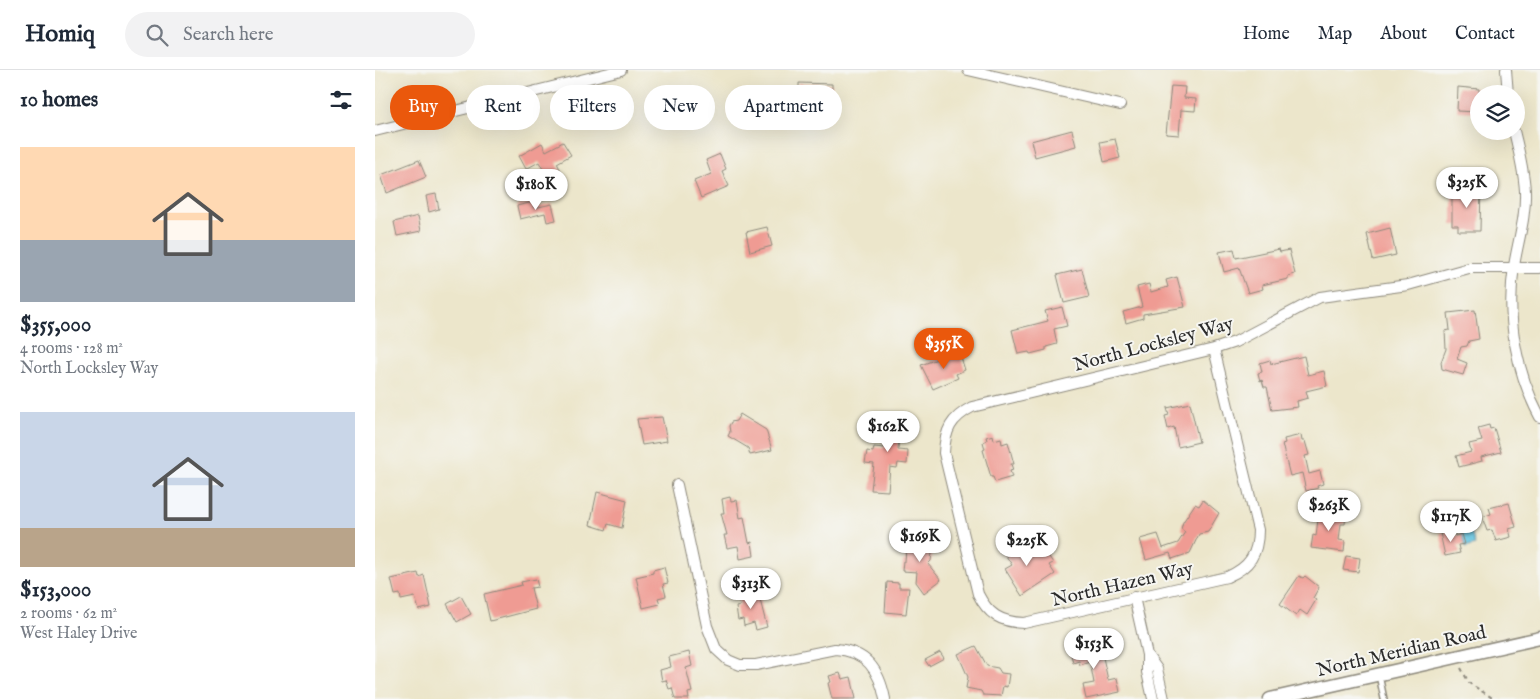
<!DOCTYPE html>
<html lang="en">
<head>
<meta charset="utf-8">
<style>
  :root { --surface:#fff; --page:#f2f2f3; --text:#1f2937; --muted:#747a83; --line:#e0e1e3; --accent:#ea580c }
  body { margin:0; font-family:"IM FELL English",serif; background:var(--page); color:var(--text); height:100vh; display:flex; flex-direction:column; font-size:19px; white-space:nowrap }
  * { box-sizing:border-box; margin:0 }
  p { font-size:16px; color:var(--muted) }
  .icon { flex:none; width:28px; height:28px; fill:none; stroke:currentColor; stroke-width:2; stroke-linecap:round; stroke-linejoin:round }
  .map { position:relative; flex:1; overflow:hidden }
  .details { display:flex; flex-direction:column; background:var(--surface); width:375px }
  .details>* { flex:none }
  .banner { position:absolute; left:15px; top:15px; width:475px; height:45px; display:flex; gap:10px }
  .fabs { position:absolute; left:1095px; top:15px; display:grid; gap:10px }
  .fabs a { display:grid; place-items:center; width:55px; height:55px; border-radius:50%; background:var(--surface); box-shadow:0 5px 20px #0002; font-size:25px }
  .price { position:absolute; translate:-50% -42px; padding:0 11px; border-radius:18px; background:#fff; color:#222; font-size:16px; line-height:32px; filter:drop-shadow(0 1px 2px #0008) }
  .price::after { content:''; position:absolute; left:50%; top:30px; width:15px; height:11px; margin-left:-8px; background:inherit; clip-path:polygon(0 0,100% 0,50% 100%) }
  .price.current { background:var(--accent); color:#fff }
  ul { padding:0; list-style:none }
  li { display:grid; align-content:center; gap:10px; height:265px; padding:0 20px }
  li span { display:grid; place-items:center; height:155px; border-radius:0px; color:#555 }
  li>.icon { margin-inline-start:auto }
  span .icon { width:90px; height:90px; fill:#fffc; stroke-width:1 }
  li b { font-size:21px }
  h2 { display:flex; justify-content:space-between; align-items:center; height:60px; padding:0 20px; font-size:21px }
  .chip { padding:0 18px; border-radius:22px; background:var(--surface); box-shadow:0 5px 20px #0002; font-size:18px; line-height:45px }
  .chip.current { background:var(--accent); color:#fff }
  header { display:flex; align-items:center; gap:30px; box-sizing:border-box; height:70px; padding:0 25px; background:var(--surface); border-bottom:1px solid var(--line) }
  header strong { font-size:24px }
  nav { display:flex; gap:28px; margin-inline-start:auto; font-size:18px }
  .search { width:350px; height:45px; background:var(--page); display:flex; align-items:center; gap:12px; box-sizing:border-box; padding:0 18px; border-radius:28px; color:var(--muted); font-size:19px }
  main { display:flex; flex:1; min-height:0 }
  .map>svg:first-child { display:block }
  .water { fill:#62c3e0; stroke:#467786 }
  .building { fill:#ef9b93 }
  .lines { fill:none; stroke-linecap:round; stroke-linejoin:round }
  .service-casing { stroke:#8c887b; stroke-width:8 }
  .minor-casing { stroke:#8c887b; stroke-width:12 }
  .tertiary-casing { stroke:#8c887b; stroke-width:15 }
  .path { stroke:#8c887b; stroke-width:2; stroke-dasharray:4 4; stroke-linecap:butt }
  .service { stroke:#fff; stroke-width:5 }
  .minor { stroke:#fff; stroke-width:10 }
  .tertiary { stroke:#fff; stroke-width:12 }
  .labels { text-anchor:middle; stroke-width:4; stroke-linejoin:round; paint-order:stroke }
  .street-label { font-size:19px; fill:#2b2b2b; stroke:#f6f6f2 }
</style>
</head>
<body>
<header>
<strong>Homiq</strong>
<div class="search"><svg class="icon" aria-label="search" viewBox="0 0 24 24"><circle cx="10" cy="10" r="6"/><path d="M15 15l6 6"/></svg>Search here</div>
<nav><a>Home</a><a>Map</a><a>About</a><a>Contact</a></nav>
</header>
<main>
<section class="details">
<h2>10 homes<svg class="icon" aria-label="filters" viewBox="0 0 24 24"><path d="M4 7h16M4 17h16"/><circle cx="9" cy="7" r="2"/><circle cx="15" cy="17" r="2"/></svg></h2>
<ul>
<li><span style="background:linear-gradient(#ffd9b3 60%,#9aa5b1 0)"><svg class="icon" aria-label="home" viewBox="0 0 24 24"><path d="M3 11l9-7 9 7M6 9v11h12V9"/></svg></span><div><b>$355,000</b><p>4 rooms · 128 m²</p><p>North Locksley Way</p></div></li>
<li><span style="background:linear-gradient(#c9d6e8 75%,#b9a48a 0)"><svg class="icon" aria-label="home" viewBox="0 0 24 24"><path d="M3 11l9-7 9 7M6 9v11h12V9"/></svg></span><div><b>$153,000</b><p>2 rooms · 62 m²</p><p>West Haley Drive</p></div></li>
</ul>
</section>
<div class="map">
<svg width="1165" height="629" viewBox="0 0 1165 629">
  <rect width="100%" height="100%" fill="#f6f6f2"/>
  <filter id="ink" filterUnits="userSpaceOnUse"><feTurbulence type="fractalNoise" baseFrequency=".02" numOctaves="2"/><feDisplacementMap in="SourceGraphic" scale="10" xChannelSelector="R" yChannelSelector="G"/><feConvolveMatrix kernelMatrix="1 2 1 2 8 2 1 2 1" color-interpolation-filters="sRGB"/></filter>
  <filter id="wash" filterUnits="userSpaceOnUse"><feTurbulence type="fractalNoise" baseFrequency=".0096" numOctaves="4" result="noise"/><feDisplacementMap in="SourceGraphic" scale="20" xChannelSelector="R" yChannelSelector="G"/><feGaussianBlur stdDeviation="1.12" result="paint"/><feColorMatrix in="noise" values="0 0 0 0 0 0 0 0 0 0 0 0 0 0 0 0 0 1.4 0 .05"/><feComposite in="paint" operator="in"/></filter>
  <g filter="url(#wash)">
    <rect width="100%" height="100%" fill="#ece6cb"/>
    <!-- water -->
    <path class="water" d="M1092,458H1095L1100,475L1091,478L1086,461Z"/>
    <g id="blocks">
      <!-- building -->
      <g class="building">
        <path d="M424,13L457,14V31L424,30Z"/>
        <path d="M796,16L810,17L809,28L821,29L820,41L806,40L804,65L791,64Z"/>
        <path d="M1083,17L1104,19V42L1082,41Z"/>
        <path d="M417,28L418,50L403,51L402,29Z"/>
        <path d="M697,60L701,76L660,87L656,71Z"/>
        <path d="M740,69L745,88L729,92L725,72Z"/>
        <path d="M188,72L196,85L182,93L187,103L174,110L164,92L151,99L144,86L167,73L171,81Z"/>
        <path d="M345,84L351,99L347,101L354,116L326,128L319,111L336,104L331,90Z"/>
        <path d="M44,90L51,107L12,123L6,105Z"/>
        <path d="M1087,115H1106L1105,161H1083V155H1077V125H1087Z"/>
        <path d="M61,124L64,139L54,142L51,126Z"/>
        <path d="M158,132L159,138L177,134L181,150L172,152L170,143L145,149L142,136Z"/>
        <path d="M43,146L46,161L22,166L19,152Z"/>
        <path d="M392,157L397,176L375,182L371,162Z"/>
        <path d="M1015,158L1021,185L998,190L992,164Z"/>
        <path d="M859,179L861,188L904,179L905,182L914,180L920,204L913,206V209L887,215L888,219L873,223L864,198L849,202L844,182Z"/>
        <path d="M707,199L714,227L689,233L682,205Z"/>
        <path d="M802,207L810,237L768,244V248L751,253L748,242L767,237L762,217L774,214L776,222L793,217L791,210Z"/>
        <path d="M687,237L692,256L679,259L682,274L671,277V280L655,284L654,282L643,284L637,260L673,251L670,241Z"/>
        <path d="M1100,240L1104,269L1094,271L1092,276L1086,277L1082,289L1092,293L1088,305L1067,299L1066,292L1071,279L1070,261L1075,260L1073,243Z"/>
        <path d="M584,281L590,300L581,304L583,308L558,319L546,295Z"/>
        <path d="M929,286L933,305L949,301L952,316L931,321L933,328L922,331L923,337L897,340L892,317H889L887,310L885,311L883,303L887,302L885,293L895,290L896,294Z"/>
        <path d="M815,333L824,372L803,377L799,357L793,359L790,346L794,345L792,338Z"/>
        <path d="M512,343L527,344V351H531L529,366H524L523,380L533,381L532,394L523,393L522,398L515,397L513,421L496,420L499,394L490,393L492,381L498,382L499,377L509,378Z"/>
        <path d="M365,344L391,360L397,380L375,385L373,378L353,366L355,362L354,356L356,352L361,351Z"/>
        <path d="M287,347L292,371L267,375L262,349Z"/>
        <path d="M1114,355L1115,359L1119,358L1126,382L1106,387L1107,391L1084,397L1081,386L1096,382L1094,374L1107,371L1103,358Z"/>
        <path d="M618,365L619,370L626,368L627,374L633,372L639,394H636L638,400L635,401L637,407L620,412L618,407H616L608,380L610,379L608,372L612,370L611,367Z"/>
        <path d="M926,365L927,371H930L934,385L930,386L934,404L945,401L948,414L942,416L943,418L931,421L927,403L915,406L907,374L910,373L909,369Z"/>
        <path d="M222,422L252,430L247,458L233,454L231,460L215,455Z"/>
        <path d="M355,427L356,431L362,430L365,448L369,447L374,473L377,472L379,486L365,489L363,476L352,478L349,465H352L346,443H349L347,429Z"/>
        <path d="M828,430L844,443L833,462L824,464L815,483L797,489L795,483L771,490L765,469L783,464L788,478L803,473L810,462L806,459L808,452L820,434L824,436Z"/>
        <path d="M1134,433L1141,457L1134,459L1136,467L1121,471L1117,460L1112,461L1107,447L1116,444L1114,438Z"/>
        <path d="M944,441L971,445L970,454H966L964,470L970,471L969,482L936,478L938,465L941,466Z"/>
        <path d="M1079,460L1080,466L1087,464L1090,474L1083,475L1085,483L1070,486L1065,463Z"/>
        <path d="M532,466L544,467V474L558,475L556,491L553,494L566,510L549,523L541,512L542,502L527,501L528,491H530Z"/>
        <path d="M644,469L654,484L662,479L666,485L671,482L678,493L674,495L680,504L647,526L630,499L637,495L627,480Z"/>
        <path d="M971,486L985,488L983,502L968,500Z"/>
        <path d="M289,497L293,513L288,514L291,526L283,528L285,534L268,538L261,507L278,503V500Z"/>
        <path d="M43,503L44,507L49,505L56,537L44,540L40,527L26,530L25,524L20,525L16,509Z"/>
        <path d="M924,506L928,508L930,506L944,517L938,528L941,530L932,545L925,540L921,546L905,534Z"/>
        <path d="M161,509L163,517L156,518L161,539L115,551L109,524L147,515L146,512Z"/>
        <path d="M512,512L524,513V518H534L531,544L510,542Z"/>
        <path d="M379,521L380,527L384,526L392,557L381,560L379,553L369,556L368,549L363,550L361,537L365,536L362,525Z"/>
        <path d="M86,526L96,544L82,552L72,534Z"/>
        <path d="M711,572V575L725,574L733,610L742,608L745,622L711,629L708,615L719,613L715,592L705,595L704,591L698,593L694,576Z"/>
        <path d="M601,576L612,596L623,598L626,603L634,604L632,617L628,616L626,626L608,625L606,621L591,618L593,607L583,584Z"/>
        <path d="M314,582L317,596L311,598L317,622L313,623L314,629H300L297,618L294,619L291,610L287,611L285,600L296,597L294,587Z"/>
        <path d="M565,582L569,588L554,596L550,590Z"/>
        <path d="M465,603L467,609L476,607L481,629H457L453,613L456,612L454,606Z"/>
      </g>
    </g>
  </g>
  <g filter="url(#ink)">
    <use href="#blocks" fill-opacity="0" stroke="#8c887b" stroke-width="1"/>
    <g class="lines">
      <defs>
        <path id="service" d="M1004,605L1009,629"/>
        <g id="minor">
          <path d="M593,0L745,35"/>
          <path d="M1131,0L1133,24"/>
          <path d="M0,61L246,0"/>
          <path d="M1139,61C1144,81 1149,101 1150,121C1151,147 1143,171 1139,196C1131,247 1141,302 1165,347"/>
          <path d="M839,279L883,460C883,484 875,497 852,507L649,553C625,552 613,544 603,524L569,383C570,360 576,348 597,337L839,279L860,272L945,227L1033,215L1094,198H1165"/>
          <path d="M302,415L332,556L341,579L353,590L365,595H381L460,579C491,581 504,599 510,629"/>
          <path d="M759,527L772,585"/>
          <path d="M778,629L772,602V585L782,599L789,629"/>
        </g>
        <path id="tertiary" d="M895,629L1165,568"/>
      </defs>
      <!-- service casing -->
      <use href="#service" class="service-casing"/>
      <!-- minor casing -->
      <use href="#minor" class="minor-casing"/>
      <!-- tertiary casing -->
      <use href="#tertiary" class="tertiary-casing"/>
      <!-- path -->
      <path class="path" d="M1086,598L1094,613L1119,629"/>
      <!-- service -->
      <use href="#service" class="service"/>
      <!-- minor -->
      <use href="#minor" class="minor"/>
      <!-- tertiary -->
      <use href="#tertiary" class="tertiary"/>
    </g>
  </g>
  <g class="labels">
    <!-- street labels -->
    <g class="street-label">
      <text transform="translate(778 273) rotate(-15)" y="7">North Locksley Way</text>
      <text transform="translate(747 513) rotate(-13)" y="7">North Hazen Way</text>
      <text transform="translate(1026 580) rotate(-13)" y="7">North Meridian Road</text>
    </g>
  </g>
</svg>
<div class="fabs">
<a><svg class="icon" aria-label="layers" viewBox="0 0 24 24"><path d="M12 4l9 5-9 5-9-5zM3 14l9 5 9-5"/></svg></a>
</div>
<b class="price" style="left:1092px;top:139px">$325K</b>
<b class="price" style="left:161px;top:141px">$180K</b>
<b class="price current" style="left:569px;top:300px">$355K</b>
<b class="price" style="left:513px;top:383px">$162K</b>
<b class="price" style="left:954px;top:462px">$263K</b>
<b class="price" style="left:1076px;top:473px">$117K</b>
<b class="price" style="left:545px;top:493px">$169K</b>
<b class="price" style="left:652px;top:497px">$225K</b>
<b class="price" style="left:376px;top:540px">$313K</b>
<b class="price" style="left:719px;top:600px">$153K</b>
<div class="banner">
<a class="chip current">Buy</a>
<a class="chip">Rent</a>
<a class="chip">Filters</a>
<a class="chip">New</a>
<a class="chip">Apartment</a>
</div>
</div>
</main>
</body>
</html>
